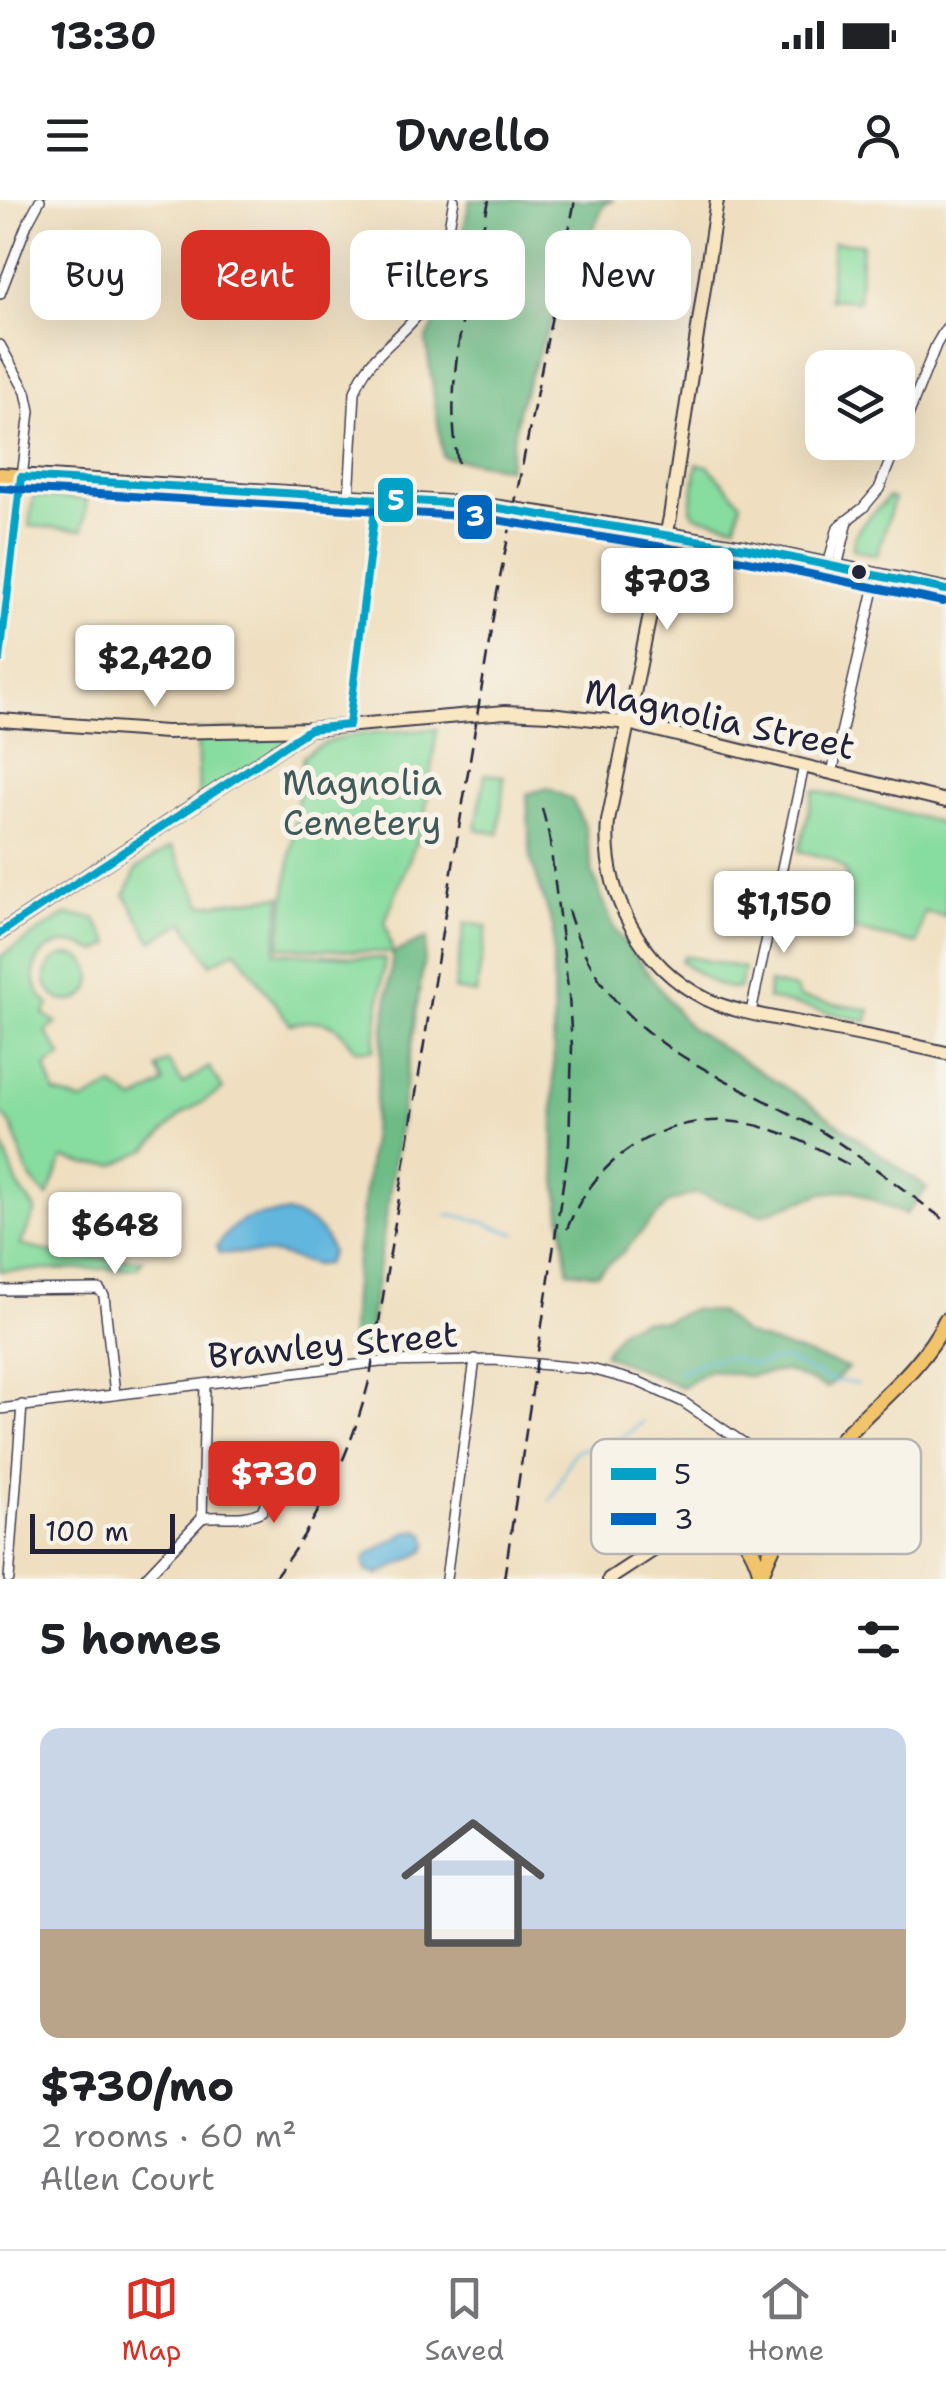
<!DOCTYPE html>
<html lang="en">
<head>
<meta charset="utf-8">
<style>
  :root { --surface:#fff; --page:#f6f6f6; --text:#202124; --muted:#757577; --line:#e0e0e0; --accent:#d93025 }
  body { margin:0; font-family:"Shantell Sans",sans-serif; background:var(--page); color:var(--text); height:100vh; display:flex; flex-direction:column; font-size:38px; white-space:nowrap }
  * { box-sizing:border-box; margin:0 }
  p { font-size:32px; color:var(--muted) }
  .icon { flex:none; width:55px; height:55px; fill:none; stroke:currentColor; stroke-width:2; stroke-linecap:round; stroke-linejoin:round }
  .map { position:relative; height:1379px; overflow:hidden }
  .drawer { display:flex; flex-direction:column; background:var(--surface); flex:1 }
  .drawer>* { flex:none }
  .guide { position:absolute; left:30px; top:30px; width:888px; height:90px; display:flex; gap:20px }
  .fabs { position:absolute; left:805px; top:150px; display:grid; gap:20px }
  .fabs a { display:grid; place-items:center; width:110px; height:110px; border-radius:20px; background:var(--surface); box-shadow:0 10px 40px #0002; font-size:50px }
  .scale { position:absolute; left:30px; bottom:25px; width:145px; box-sizing:border-box; padding-left:10px; border:5px solid #22223b; border-top:0; font-size:28px; line-height:35px; white-space:nowrap; color:#22223b; -webkit-text-stroke:8px #f7f3e8; paint-order:stroke }
  .price { position:absolute; translate:-50% -85px; padding:0 22px; border-radius:10px; background:#fff; color:#222; font-size:32px; line-height:65px; filter:drop-shadow(0 2px 5px #0008) }
  .price::after { content:''; position:absolute; left:50%; top:60px; width:30px; height:22px; margin-left:-15px; background:inherit; clip-path:polygon(0 0,100% 0,50% 100%) }
  .price.current { background:var(--accent); color:#fff }
  ul { padding:0; list-style:none }
  li { display:grid; align-content:center; gap:20px; height:530px; padding:0 40px }
  li+li { border-top:2px solid var(--line) }
  li span { display:grid; place-items:center; height:310px; border-radius:20px; color:#555 }
  li>.icon { margin-inline-start:auto }
  span .icon { width:180px; height:180px; fill:#fffc; stroke-width:1 }
  li b { font-size:42px }
  h2 { display:flex; justify-content:space-between; align-items:center; height:120px; padding:0 40px; font-size:42px }
  .tag { padding:0 35px; border-radius:20px; background:var(--surface); box-shadow:0 10px 40px #0002; font-size:35px; line-height:90px }
  .tag.current { background:var(--accent); color:#fff }
  .status { display:flex; justify-content:space-between; align-items:center; height:70px; padding:0 50px; background:var(--surface); direction:ltr }
  .status svg { height:28px; fill:currentColor }
  header { display:flex; justify-content:space-between; align-items:center; height:130px; padding:0 40px; background:var(--surface); font-size:45px; font-weight:600 }
  .tab-bar { display:flex; justify-content:space-around; align-items:center; height:140px; border-top:2px solid var(--line); background:var(--surface); font-size:28px; color:var(--muted) }
  .tab-bar a { display:grid; justify-items:center; gap:5px }
  .tab-bar .current { color:var(--accent) }
  .map>svg:first-child { display:block }
  .green { fill:#87dc9f; stroke:#547f6d; stroke-width:2.5 }
  .forest { fill:#6dbc86; stroke:#486f60; stroke-width:2.5 }
  .water { fill:#60b6dd; stroke:#416c8c; stroke-width:2.5 }
  .lines { fill:none; stroke-linecap:round; stroke-linejoin:round }
  .stream { stroke:#60b6dd; stroke-width:2.5 }
  .street-casing { stroke:#413e4f; stroke-width:12 }
  .secondary-casing { stroke:#413e4f; stroke-width:16 }
  .primary-casing { stroke:#413e4f; stroke-width:18 }
  .street { stroke:#fff; stroke-width:9 }
  .secondary { stroke:#f9e7c3; stroke-width:12 }
  .primary { stroke:#f1c36a; stroke-width:14 }
  .rail { stroke:#22223b; stroke-width:2.5; stroke-dasharray:15 8; stroke-linecap:butt }
  .primary-bridge-casing { stroke:#413e4f; stroke-width:18; stroke-linecap:butt }
  .primary-bridge { stroke:#f1c36a; stroke-width:14 }
  .bus-1-casing { stroke:#f7f3e8; stroke-width:15 }
  .bus-2-casing { stroke:#f7f3e8; stroke-width:15 }
  .bus-1 { stroke:#02a2c7; stroke-width:8 }
  .bus-2 { stroke:#0065bd; stroke-width:8 }
  .bus-dot { fill:#22223b; stroke:#f7f3e8; stroke-width:4 }
  .labels { text-anchor:middle; stroke-width:10; stroke-linejoin:round; paint-order:stroke }
  .street-label { font-size:35px; fill:#22223b; stroke:#f7f3e8 }
  .park-label { font-size:35px; fill:#405a59; stroke:#f7f3e8 }
  .key { fill:#f7f3e8; stroke:#b7b4b4; stroke-width:2.5 }
  .key-label { font-size:28px; fill:#22223b }
  .line-badge { stroke:#f7f3e8; stroke-width:4 }
  .badge-label { font-size:28px; text-anchor:middle; font-weight:bold; fill:#fff }
</style>
</head>
<body>
<div class="status"><b>13:30</b><svg viewBox="0 0 49 12"><path d="M0 12V9h3v3zM5 12V6h3v6zM10 12V3h3v9zM15 12V0h3v12zM26 1h20v11H26zM47 4h2v5h-2z"/></svg></div>
<header><svg class="icon" aria-label="menu" viewBox="0 0 24 24"><path d="M4 6h16M4 12h16M4 18h16"/></svg>Dwello<svg class="icon" aria-label="person" viewBox="0 0 24 24"><circle cx="12" cy="8" r="4"/><path d="M4 21q1-7 8-7t8 7"/></svg></header>
<div class="map">
<svg width="946" height="1379" viewBox="0 0 946 1379">
  <rect width="100%" height="100%" fill="#f7f3e8"/>
  <filter id="ink" filterUnits="userSpaceOnUse"><feTurbulence type="fractalNoise" baseFrequency=".01" numOctaves="2"/><feDisplacementMap in="SourceGraphic" scale="20" xChannelSelector="R" yChannelSelector="G"/><feConvolveMatrix kernelMatrix="1 2 1 2 8 2 1 2 1" color-interpolation-filters="sRGB"/></filter>
  <filter id="wash" filterUnits="userSpaceOnUse"><feTurbulence type="fractalNoise" baseFrequency=".0048" numOctaves="4" result="noise"/><feDisplacementMap in="SourceGraphic" scale="40" xChannelSelector="R" yChannelSelector="G"/><feGaussianBlur stdDeviation="2.25" result="paint"/><feColorMatrix in="noise" values="0 0 0 0 0 0 0 0 0 0 0 0 0 0 0 0 0 1.4 0 .05"/><feComposite in="paint" operator="in"/></filter>
  <g filter="url(#wash)">
    <rect width="100%" height="100%" fill="#efdfc0"/>
    <!-- green -->
    <g class="green">
      <path d="M833,42L862,44L858,101L829,99Z"/>
      <path d="M697,264L708,266L741,302L736,325L695,316L691,309Z"/>
      <path d="M33,296L87,300L83,330L29,326Z"/>
      <path d="M888,297L894,299L877,355L853,350C852,324 874,317 888,297Z"/>
      <path d="M310,529L199,604L197,531Z"/>
      <path d="M437,529L424,621L385,722L393,753L279,747L303,557C339,527 392,533 437,529Z"/>
      <path d="M485,574L504,576L499,634L476,629Z"/>
      <path d="M814,590L946,624V716L924,712L917,744L837,726L847,680L845,670L831,659L799,651Z"/>
      <path d="M171,647L203,705L282,696L275,752L385,759L374,850H356C333,820 327,818 290,824L236,750L211,764L184,722L152,741L125,695L137,668Z"/>
      <path d="M65,715L94,718L111,744L97,752C87,748 77,742 65,743C30,748 25,783 49,805L44,814L57,823L46,832L62,856L46,867L55,893L82,902L113,886L135,901L164,883L157,868L168,861L183,884L209,867L223,889L180,916L148,949L115,965L85,964L63,958L48,997C40,989 31,981 27,971C18,952 18,925 0,913V757Z"/>
      <path d="M465,723L487,726L476,794L454,790Z"/>
      <circle cx="69" cy="778" r="23"/>
      <path d="M684,756L744,768L739,788C718,791 698,773 681,761Z"/>
      <path d="M769,783L796,789L799,798L870,810L867,821L768,799Z"/>
      <path d="M0,938L18,986L36,1011L20,1045L66,1056L143,1060L137,1068L0,1071Z"/>
    </g>
    <!-- forest -->
    <g class="forest">
      <path d="M470,0H614L604,5L542,143L519,206L508,268L443,257L426,141L450,91Z"/>
      <path d="M548,588L572,600L585,627L593,675L614,728L688,826L805,900L927,988L905,1015L852,990L823,993L761,1015L696,993L669,1002L624,1051L597,1074L568,1071L554,955L553,727L531,660L527,594Z"/>
      <path d="M427,738L366,1153H350L353,1092L393,753Z"/>
      <path d="M692,1109L720,1113L744,1134L848,1168L827,1188L786,1171L747,1176L709,1170L682,1187L603,1154L622,1128L643,1120L665,1121Z"/>
    </g>
    <!-- water -->
    <g class="water">
      <path d="M287,1013C311,1020 324,1027 331,1052L326,1064L315,1065L277,1054L220,1053L217,1047C236,1015 253,1016 287,1013Z"/>
      <path d="M419,1330L425,1334L428,1343L425,1351L379,1375L366,1371L364,1360L369,1354L408,1332Z"/>
    </g>
    <g class="lines">
      <!-- stream -->
      <g class="stream">
        <path d="M447,1016C472,1014 493,1028 517,1034"/>
        <path d="M679,1172L710,1159L733,1158L754,1165L785,1159L829,1180L857,1184"/>
        <path d="M550,1301C561,1285 564,1267 575,1251L622,1238L643,1221"/>
      </g>
    </g>
  </g>
  <g filter="url(#ink)">
    <g class="lines">
      <defs>
        <g id="street">
          <path d="M0,94L27,24L40,0"/>
          <path d="M0,145L26,192L30,211L0,459"/>
          <path d="M349,299L355,192C368,153 402,139 424,107C444,77 447,34 454,0"/>
          <path d="M828,365L838,327L863,308L879,289L936,145L946,128"/>
          <path d="M837,367L848,321"/>
          <path d="M349,525L376,300"/>
          <path d="M832,573L877,376"/>
          <path d="M751,812L804,566"/>
          <path d="M0,1090L99,1089L104,1096L115,1194"/>
          <path d="M0,1209L380,1162L494,1160L591,1169L639,1182L683,1202L748,1246L770,1257"/>
          <path d="M202,1318C225,1314 240,1322 262,1311L285,1255"/>
          <path d="M9,1379L22,1205"/>
          <path d="M144,1379L202,1318L205,1184"/>
          <path d="M446,1379L475,1159"/>
        </g>
        <g id="secondary">
          <path d="M717,0L670,317L608,621C602,692 640,766 706,799C733,812 766,816 795,822C845,832 896,841 946,853"/>
          <path d="M0,520L166,532L310,529L505,512L550,514L628,523L946,601"/>
          <path d="M0,733L308,530"/>
          <path d="M609,1379L701,1319L744,1307L788,1310"/>
        </g>
        <g id="primary">
          <path d="M0,275L479,305"/>
          <path d="M547,315L745,348L946,390"/>
          <path d="M714,1314C742,1332 752,1342 761,1374"/>
          <path d="M759,1379C780,1327 802,1283 840,1241C876,1202 922,1169 946,1120"/>
        </g>
      </defs>
      <!-- street casing -->
      <use href="#street" class="street-casing"/>
      <!-- secondary casing -->
      <use href="#secondary" class="secondary-casing"/>
      <!-- primary casing -->
      <use href="#primary" class="primary-casing"/>
      <!-- street -->
      <use href="#street" class="street"/>
      <!-- secondary -->
      <use href="#secondary" class="secondary"/>
      <!-- primary -->
      <use href="#primary" class="primary"/>
      <!-- rail -->
      <g class="rail">
        <path d="M458,263C442,174 471,87 489,0"/>
        <path d="M542,608L552,647"/>
        <path d="M568,710C608,844 707,865 814,927C860,955 903,990 946,1021"/>
        <path d="M567,1029C595,957 665,910 744,923C781,929 818,948 851,966"/>
        <path d="M273,1379C320,1319 352,1251 370,1177L497,393L575,0"/>
        <path d="M504,1379L569,944L572,847L569,796L549,635"/>
      </g>
      <defs>
        <path id="primary-bridge" d="M479,305L547,315"/>
      </defs>
      <!-- primary-bridge casing -->
      <use href="#primary-bridge" class="primary-bridge-casing"/>
      <!-- primary-bridge -->
      <use href="#primary-bridge" class="primary-bridge"/>
      <defs>
        <g id="bus-1">
          <path d="M0,459L21,277L479,305L745,348L946,390"/>
          <path d="M0,733L310,529L349,525L376,300"/>
        </g>
        <path id="bus-2" d="M0,288L478,317L743,360L943,402"/>
      </defs>
      <!-- bus-1 casing -->
      <use href="#bus-1" class="bus-1-casing"/>
      <!-- bus-2 casing -->
      <use href="#bus-2" class="bus-2-casing"/>
      <!-- bus-1 -->
      <use href="#bus-1" class="bus-1"/>
      <!-- bus-2 -->
      <use href="#bus-2" class="bus-2"/>
    </g>
  </g>
  <!-- markers -->
  <circle class="bus-dot" cx="859" cy="372" r="9"/>
  <g class="labels">
    <!-- street labels -->
    <g class="street-label">
      <text transform="translate(720 519) rotate(12)" y="12">Magnolia Street</text>
      <text transform="translate(333 1145) rotate(-5)" y="12">Brawley Street</text>
    </g>
    <!-- park labels -->
    <g class="park-label">
      <text x="362" y="595">Magnolia<tspan x="362" dy="40">Cemetery</tspan></text>
    </g>
  </g>
  <!-- legend -->
  <rect x="591" y="1239" width="330" height="115" rx="15" class="key"/>
  <rect x="611" y="1268" width="45" height="12" fill="#02a2c7"/>
  <rect x="611" y="1313" width="45" height="12" fill="#0065bd"/>
  <g class="key-label">
    <text x="674" y="1284">5</text>
    <text x="674" y="1329">3</text>
  </g>
  <g class="line-badge">
    <rect x="376" y="276" width="39" height="48" rx="10" fill="#02a2c7"/>
    <rect x="456" y="293" width="38" height="48" rx="10" fill="#0065bd"/>
  </g>
  <g class="badge-label">
    <text x="396" y="310">5</text>
    <text x="475" y="326">3</text>
  </g>
</svg>
<div class="fabs">
<a><svg class="icon" aria-label="layers" viewBox="0 0 24 24"><path d="M12 4l9 5-9 5-9-5zM3 14l9 5 9-5"/></svg></a>
</div>
<div class="scale">100 m</div>
<b class="price" style="left:667px;top:433px">$703</b>
<b class="price" style="left:155px;top:510px">$2,420</b>
<b class="price" style="left:784px;top:756px">$1,150</b>
<b class="price" style="left:115px;top:1077px">$648</b>
<b class="price current" style="left:274px;top:1326px">$730</b>
<div class="guide">
<a class="tag">Buy</a>
<a class="tag current">Rent</a>
<a class="tag">Filters</a>
<a class="tag">New</a>
</div>
</div>
<section class="drawer">
<h2>5 homes<svg class="icon" aria-label="filters" viewBox="0 0 24 24"><path d="M4 7h16M4 17h16"/><circle cx="9" cy="7" r="2"/><circle cx="15" cy="17" r="2"/></svg></h2>
<ul>
<li><span style="background:linear-gradient(#c9d6e8 65%,#b9a48a 0)"><svg class="icon" aria-label="home" viewBox="0 0 24 24"><path d="M3 11l9-7 9 7M6 9v11h12V9"/></svg></span><div><b>$730/mo</b><p>2 rooms · 60 m²</p><p>Allen Court</p></div></li>
</ul>
</section>
<nav class="tab-bar">
<a class="current"><svg class="icon" aria-label="map" viewBox="0 0 24 24"><path d="M3 6l6-2 6 2 6-2v14l-6 2-6-2-6 2zM9 4v14M15 6v14"/></svg>Map</a>
<a><svg class="icon" aria-label="saved" viewBox="0 0 24 24"><path d="M7 4h10v16l-5-4-5 4z"/></svg>Saved</a>
<a><svg class="icon" aria-label="home" viewBox="0 0 24 24"><path d="M3 11l9-7 9 7M6 9v11h12V9"/></svg>Home</a>
</nav>
</body>
</html>
